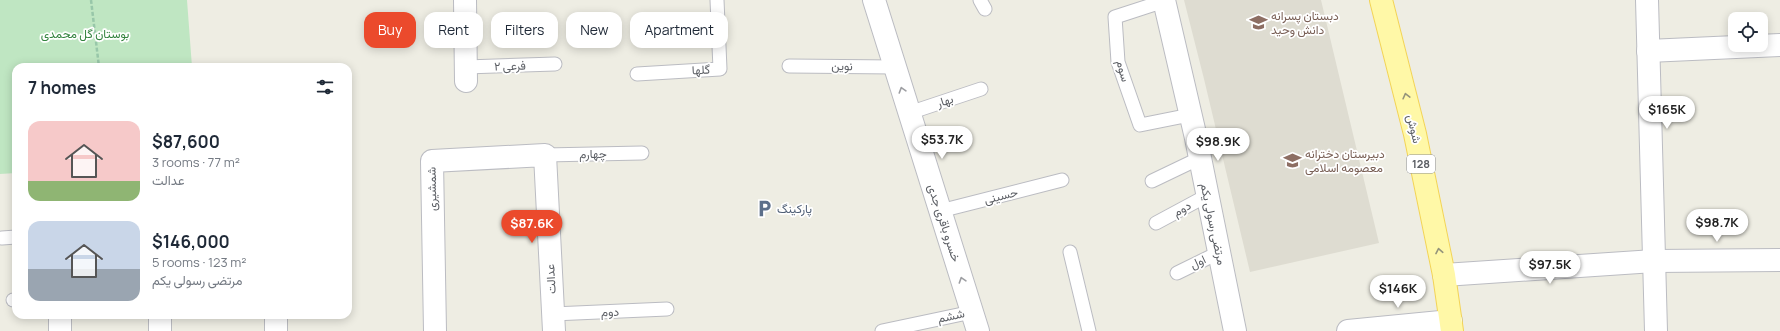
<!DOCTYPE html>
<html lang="en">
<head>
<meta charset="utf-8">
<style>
  :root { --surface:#fff; --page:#f6f6f7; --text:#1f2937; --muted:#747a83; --accent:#eb4a2c }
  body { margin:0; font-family:Manrope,Vazirmatn,sans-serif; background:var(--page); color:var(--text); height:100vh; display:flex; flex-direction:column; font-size:15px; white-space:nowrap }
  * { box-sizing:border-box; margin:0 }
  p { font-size:13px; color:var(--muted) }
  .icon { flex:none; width:22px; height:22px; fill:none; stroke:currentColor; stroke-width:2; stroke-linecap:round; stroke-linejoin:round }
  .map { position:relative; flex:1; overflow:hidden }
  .sheet { position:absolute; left:12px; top:63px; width:340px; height:256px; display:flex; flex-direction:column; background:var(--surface); border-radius:12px; box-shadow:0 2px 10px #0003 }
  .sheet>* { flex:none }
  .guide { position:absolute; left:364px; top:12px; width:380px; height:36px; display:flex; gap:8px }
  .tools { position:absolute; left:1728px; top:12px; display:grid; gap:8px }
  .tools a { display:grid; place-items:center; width:40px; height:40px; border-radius:8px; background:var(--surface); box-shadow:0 2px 10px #0003; font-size:20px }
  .price { position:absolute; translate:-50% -34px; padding:0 9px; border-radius:14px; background:#fff; color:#222; font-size:13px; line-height:26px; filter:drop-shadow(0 1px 2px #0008) }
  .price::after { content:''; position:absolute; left:50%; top:24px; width:12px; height:9px; margin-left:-6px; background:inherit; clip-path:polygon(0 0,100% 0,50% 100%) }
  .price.active { background:var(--accent); color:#fff }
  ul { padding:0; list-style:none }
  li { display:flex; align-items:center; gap:12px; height:100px; padding:0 16px }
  li span { display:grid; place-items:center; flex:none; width:112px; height:80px; border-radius:12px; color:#555 }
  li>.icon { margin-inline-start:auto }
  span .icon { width:48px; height:48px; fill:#fffc; stroke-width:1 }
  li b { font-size:17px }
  h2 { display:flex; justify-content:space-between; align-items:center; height:48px; padding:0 16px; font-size:17px }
  .pill { padding:0 14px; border-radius:12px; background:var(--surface); box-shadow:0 2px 10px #0003; font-size:14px; line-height:36px }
  .pill.active { background:var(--accent); color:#fff }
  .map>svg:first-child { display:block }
  .education { fill:#dedcd1 }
  .green { fill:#bfe6c2 }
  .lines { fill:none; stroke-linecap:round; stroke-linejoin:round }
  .lane-casing { stroke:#bbbcc2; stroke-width:15 }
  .street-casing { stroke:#bbbcc2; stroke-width:24 }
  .primary-casing { stroke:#f3d457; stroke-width:24 }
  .path { stroke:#98c7a9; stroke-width:2.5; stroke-dasharray:4 2; stroke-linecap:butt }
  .lane { stroke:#fff; stroke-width:13 }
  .street { stroke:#fff; stroke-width:22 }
  .primary { stroke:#fff8a7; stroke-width:22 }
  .oneway { stroke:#9d9ea2 }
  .oneway2 { stroke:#94947b }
  .labels { text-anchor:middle; stroke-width:3.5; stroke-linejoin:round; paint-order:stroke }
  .shield { fill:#fff; stroke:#8c8e92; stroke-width:1 }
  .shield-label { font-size:11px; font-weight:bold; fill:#5b5e64 }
  .education-label { font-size:12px; fill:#785e54; stroke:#fff; text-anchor:start }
  .park-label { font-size:12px; fill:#33833e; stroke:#fff }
  .street-label { font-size:12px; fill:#5b5e64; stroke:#fff }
  .service-label { font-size:12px; fill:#4e5e75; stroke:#fff; text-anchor:start }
</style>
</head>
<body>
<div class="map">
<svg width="1780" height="331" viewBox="0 0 1780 331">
  <rect width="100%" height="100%" fill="#eeede3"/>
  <!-- education -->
  <path class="education" d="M1184,0H1321L1379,243L1250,272L1204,79Z"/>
  <!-- green -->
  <path class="green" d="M0,0H187L192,67H16V173L0,174Z"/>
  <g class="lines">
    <defs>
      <g id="lane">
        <path d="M980,0L985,9"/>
        <path d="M1164,1L1115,17L1118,62L1140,125L1190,115"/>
        <path d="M789,66L895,67"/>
        <path d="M466,67L555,64"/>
        <path d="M637,74L720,69L717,0"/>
        <path d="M909,113L981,89"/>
        <path d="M545,155L642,153"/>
        <path d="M1152,181L1200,158"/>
        <path d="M940,211L1062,180"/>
        <path d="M1156,223L1208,195"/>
        <path d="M2,238L16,237"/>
        <path d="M1070,252L1089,331"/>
        <path d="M1177,273L1220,252"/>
        <path d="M13,300H16"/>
        <path d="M553,314L667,309"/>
        <path d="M882,331L972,312"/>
      </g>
      <g id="street">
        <path d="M465,0L466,81"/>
        <path d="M874,0L978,331"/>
        <path d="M1164,0L1196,138L1235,331"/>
        <path d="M1647,0L1656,331"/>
        <path d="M1648,51L1780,45"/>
        <path d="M1444,275L1654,261L1780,260"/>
        <path d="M60,315V331"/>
        <path d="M160,315V331"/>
        <path d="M276,331V315"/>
        <path d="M435,331L432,161L545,155L554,331"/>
        <path d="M1348,331L1451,321"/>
      </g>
      <path id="primary" d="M1381,0L1415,134L1444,275L1452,331"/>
    </defs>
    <!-- lane casing -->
    <use href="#lane" class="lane-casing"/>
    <!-- street casing -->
    <use href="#street" class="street-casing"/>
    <!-- primary casing -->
    <use href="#primary" class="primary-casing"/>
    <!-- path -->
    <path class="path" d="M91,0L99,67"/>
    <!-- lane -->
    <use href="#lane" class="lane"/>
    <!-- street -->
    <use href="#street" class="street"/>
    <!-- primary -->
    <use href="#primary" class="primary"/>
  </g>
  <!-- one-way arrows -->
  <defs><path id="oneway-chevron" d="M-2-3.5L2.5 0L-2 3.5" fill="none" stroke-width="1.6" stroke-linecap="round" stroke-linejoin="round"/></defs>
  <g class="oneway">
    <use href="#oneway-chevron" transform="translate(902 90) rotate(-107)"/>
    <use href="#oneway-chevron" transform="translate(962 280) rotate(-108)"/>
  </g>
  <g class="oneway2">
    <use href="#oneway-chevron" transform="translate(1406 96) rotate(-104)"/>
    <use href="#oneway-chevron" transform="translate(1439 251) rotate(-101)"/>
  </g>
  <!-- icons -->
  <defs>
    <symbol id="school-bare" viewBox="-9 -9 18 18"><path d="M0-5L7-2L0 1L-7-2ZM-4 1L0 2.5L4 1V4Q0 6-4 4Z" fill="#8d6e63" stroke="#fff" stroke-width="2.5" paint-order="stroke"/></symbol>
    <symbol id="parking-bare" viewBox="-9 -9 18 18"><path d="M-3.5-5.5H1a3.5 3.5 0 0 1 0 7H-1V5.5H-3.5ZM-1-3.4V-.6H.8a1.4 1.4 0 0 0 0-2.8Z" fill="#5c6f8a" stroke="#fff" stroke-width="2.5" paint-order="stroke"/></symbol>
  </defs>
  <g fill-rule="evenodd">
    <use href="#school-bare" x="1246" y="10" width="25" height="25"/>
    <use href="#school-bare" x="1280" y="148" width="25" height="25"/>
    <use href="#parking-bare" x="752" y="196" width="25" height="25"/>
  </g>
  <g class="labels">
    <!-- shield labels -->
    <rect class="shield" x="1407" y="155" width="28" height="18" rx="3"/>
    <g class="shield-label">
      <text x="1421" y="168">128</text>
    </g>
    <!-- education labels -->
    <g class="education-label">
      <text x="1271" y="20">دبستان پسرانه<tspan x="1271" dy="14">دانش وحید</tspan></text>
      <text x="1305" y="158">دبیرستان دخترانه<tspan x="1305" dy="14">معصومه اسلامی</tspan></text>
    </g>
    <!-- park labels -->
    <g class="park-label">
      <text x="85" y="38">بوستان گل محمدی</text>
    </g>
    <!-- street labels -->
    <g class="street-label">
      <text transform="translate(510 66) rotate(-2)" y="4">فرعی ۲</text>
      <text transform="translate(842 66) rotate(1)" y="4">نوین</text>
      <text transform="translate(701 70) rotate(-3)" y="4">گلها</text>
      <text transform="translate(1123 71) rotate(74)" y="4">سوم</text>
      <text transform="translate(945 101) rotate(-18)" y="4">بهار</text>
      <text transform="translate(1414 129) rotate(77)" y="4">شوش</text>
      <text transform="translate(593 154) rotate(-1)" y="4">چهارم</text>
      <text transform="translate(432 189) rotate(-91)" y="4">شمشیری</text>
      <text transform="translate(1001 196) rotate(-14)" y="4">حسینی</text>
      <text transform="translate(1182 209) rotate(-29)" y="4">دوم</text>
      <text transform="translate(944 223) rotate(72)" y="4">خسرو باقری جدی</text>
      <text transform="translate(1213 224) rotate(78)" y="4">مرتضی رسولی یکم</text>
      <text transform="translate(1198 262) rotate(-25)" y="4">اول</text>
      <text transform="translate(551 279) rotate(-93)" y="4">عدالت</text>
      <text transform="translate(610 312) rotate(-2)" y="4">دوم</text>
      <text transform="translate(951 316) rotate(-12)" y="4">ششم</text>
    </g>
    <!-- service labels -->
    <g class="service-label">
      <text x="777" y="213">پارکینگ</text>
    </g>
  </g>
</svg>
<div class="tools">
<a><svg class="icon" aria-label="locate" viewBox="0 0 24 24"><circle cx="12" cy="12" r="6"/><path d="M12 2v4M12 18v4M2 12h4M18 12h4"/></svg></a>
</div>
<b class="price" style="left:1667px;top:130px">$165K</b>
<b class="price" style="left:942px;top:160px">$53.7K</b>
<b class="price" style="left:1218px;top:162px">$98.9K</b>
<b class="price" style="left:1717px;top:243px">$98.7K</b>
<b class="price active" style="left:532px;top:244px">$87.6K</b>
<b class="price" style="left:1550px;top:285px">$97.5K</b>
<b class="price" style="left:1398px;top:309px">$146K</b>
<div class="guide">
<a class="pill active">Buy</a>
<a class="pill">Rent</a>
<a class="pill">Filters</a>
<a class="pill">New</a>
<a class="pill">Apartment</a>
</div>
<section class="sheet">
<h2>7 homes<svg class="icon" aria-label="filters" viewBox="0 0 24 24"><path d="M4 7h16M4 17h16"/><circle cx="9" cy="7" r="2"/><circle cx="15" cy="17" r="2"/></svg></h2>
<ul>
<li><span style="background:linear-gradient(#f6c9c9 75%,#8fb573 0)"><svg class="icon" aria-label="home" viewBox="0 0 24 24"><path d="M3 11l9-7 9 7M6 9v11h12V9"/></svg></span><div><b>$87,600</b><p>3 rooms · 77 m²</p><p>عدالت</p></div></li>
<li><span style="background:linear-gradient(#c9d6e8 60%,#9aa5b1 0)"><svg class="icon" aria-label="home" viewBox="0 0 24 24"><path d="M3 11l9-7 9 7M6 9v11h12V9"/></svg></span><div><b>$146,000</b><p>5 rooms · 123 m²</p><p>مرتضی رسولی یکم</p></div></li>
</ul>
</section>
</div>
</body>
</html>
